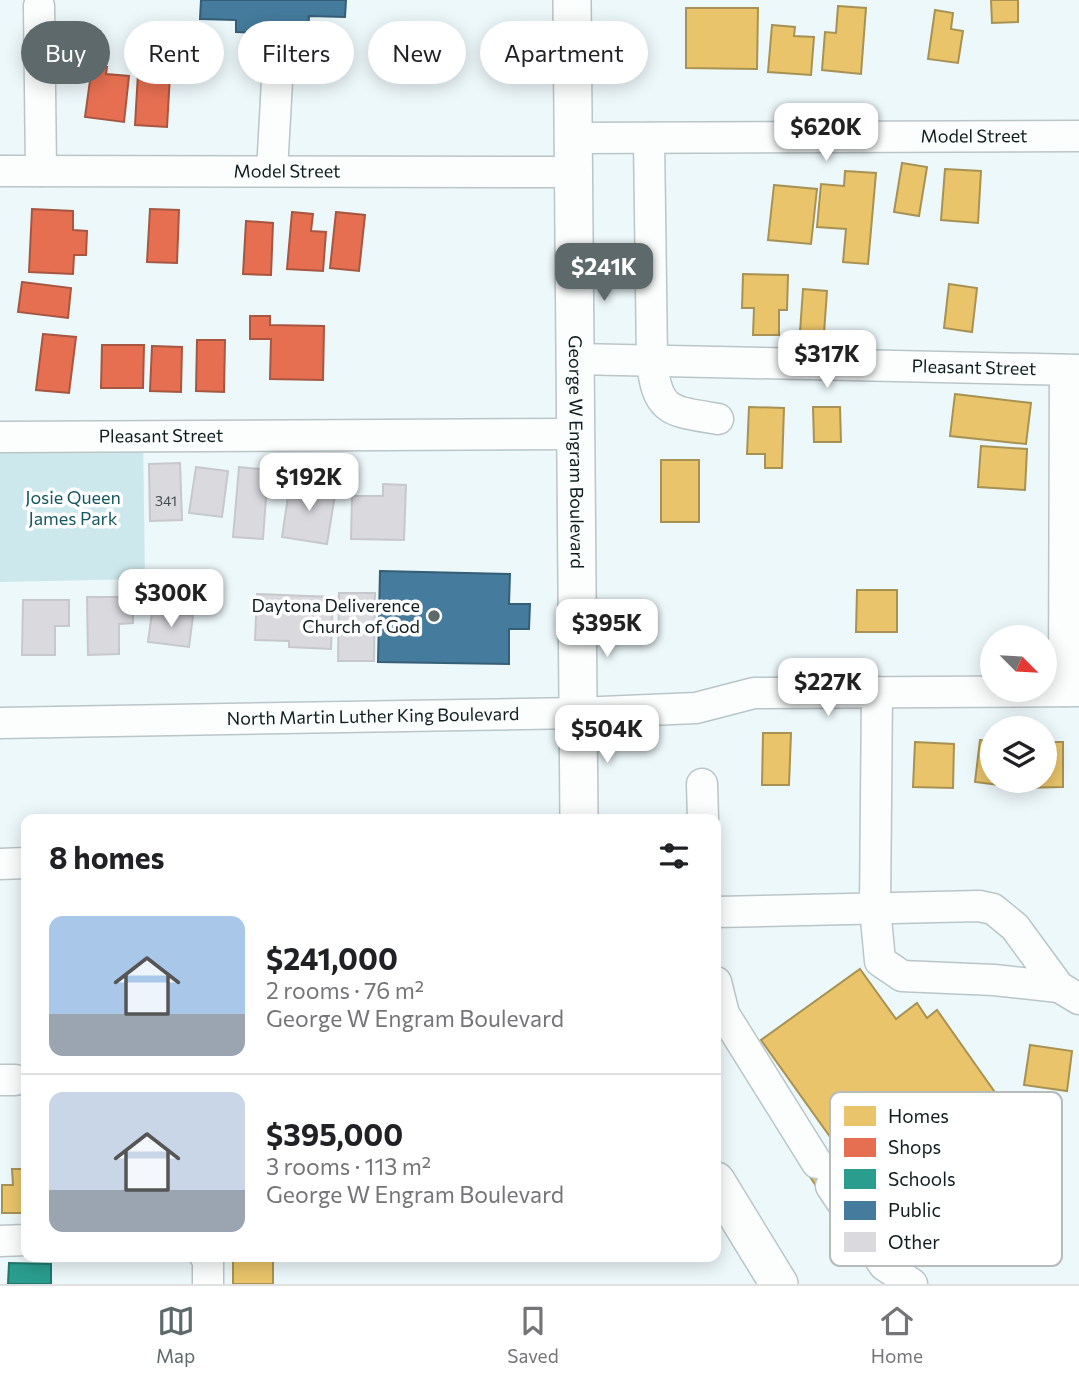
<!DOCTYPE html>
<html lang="en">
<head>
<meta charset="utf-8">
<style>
  :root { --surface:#fff; --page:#f6f6f6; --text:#202124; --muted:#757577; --line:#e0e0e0; --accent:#5d696a }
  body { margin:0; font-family:Commissioner,sans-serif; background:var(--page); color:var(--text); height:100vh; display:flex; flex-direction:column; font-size:26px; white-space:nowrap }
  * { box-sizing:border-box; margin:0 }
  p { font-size:23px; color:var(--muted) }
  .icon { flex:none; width:38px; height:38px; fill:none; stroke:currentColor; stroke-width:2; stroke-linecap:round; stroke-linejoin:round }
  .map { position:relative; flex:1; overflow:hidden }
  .side { position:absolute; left:21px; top:814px; width:700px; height:448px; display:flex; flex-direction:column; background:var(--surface); border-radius:14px; box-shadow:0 4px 18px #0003 }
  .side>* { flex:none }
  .guide { position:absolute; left:21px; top:21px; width:700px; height:63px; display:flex; gap:14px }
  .needle { width:46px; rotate:114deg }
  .tools { position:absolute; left:980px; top:625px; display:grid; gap:14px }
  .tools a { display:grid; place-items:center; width:77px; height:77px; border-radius:50%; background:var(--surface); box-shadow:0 4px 18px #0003; font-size:35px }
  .price { position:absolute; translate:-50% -60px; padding:0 16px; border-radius:14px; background:#fff; color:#222; font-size:23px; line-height:46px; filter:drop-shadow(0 2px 4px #0008) }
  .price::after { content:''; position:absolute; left:50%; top:42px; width:21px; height:16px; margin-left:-10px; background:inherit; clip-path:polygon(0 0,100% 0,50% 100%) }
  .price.on { background:var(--accent); color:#fff }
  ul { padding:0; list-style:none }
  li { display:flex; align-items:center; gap:21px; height:175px; padding:0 28px }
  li+li { border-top:2px solid var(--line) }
  li span { display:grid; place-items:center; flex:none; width:196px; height:140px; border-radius:14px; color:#555 }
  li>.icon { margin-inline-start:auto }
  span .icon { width:84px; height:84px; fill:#fffc; stroke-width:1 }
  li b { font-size:30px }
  h2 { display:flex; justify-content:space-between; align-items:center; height:84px; padding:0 28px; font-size:30px }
  .pill { padding:0 24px; border-radius:32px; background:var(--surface); box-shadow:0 4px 18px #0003; font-size:24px; line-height:63px }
  .pill.on { background:var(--accent); color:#fff }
  .tab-bar { display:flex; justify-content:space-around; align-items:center; height:98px; border-top:2px solid var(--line); background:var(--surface); font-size:19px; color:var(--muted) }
  .tab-bar a { display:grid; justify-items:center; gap:4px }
  .tab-bar .on { color:var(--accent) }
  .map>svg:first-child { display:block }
  .green { fill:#cde8ec }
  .homes { fill:#e9c46a; stroke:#a89253; stroke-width:2 }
  .shops { fill:#e76f51; stroke:#a65641; stroke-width:2 }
  .schools { fill:#2a9d8f; stroke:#22766d; stroke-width:2 }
  .public { fill:#457b9d; stroke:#355e77; stroke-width:2 }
  .building { fill:#dad9de; stroke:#c7c8cc; stroke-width:2 }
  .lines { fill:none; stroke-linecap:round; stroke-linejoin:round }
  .minor-casing { stroke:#bac5c7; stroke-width:33 }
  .major-casing { stroke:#bac5c7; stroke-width:40 }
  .minor { stroke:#fcfefe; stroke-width:30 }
  .major { stroke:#fcfefe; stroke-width:37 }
  .poi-dot { fill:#5d696a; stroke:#fff; stroke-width:2.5 }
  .labels { text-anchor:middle; stroke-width:7; stroke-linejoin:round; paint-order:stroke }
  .number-label { font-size:14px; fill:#424b4d }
  .street-label { font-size:18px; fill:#101c1d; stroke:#fff }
  .park-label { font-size:18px; fill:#175860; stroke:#fff }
  .poi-label { font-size:18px; fill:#101c1d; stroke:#fff; text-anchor:end }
  .key { fill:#fff; stroke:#b7bbbb; stroke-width:2 }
  .key-label { font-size:19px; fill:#101c1d }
</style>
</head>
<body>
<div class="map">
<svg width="1079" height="1284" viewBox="0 0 1079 1284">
  <rect width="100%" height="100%" fill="#edf8fa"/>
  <!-- green -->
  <path class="green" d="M143,435L145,579L0,582V437Z"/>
  <!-- homes -->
  <g class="homes">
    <path d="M991,0H1018V22L992,23Z"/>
    <path d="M838,6L866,8L861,74L822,70L825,32L836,33Z"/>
    <path d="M686,8H758L757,69L686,68Z"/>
    <path d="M935,10L953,13L951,29L963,31L958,63L928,59Z"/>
    <path d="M772,25L795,27L794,36L814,37L811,75L768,72Z"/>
    <path d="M902,163L927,167L919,216L894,212Z"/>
    <path d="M945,169L981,171L978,223L941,220Z"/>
    <path d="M845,171L876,173L868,264L843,262L846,229L817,227L821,184L844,186Z"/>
    <path d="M774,185L817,189L811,244L768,240Z"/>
    <path d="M743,274L788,275L787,310H779V335H753L754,308H742Z"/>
    <path d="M949,284L977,288L972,332L944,328Z"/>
    <path d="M803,289L827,291L824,333L800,332Z"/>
    <path d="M955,394L1031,403L1026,444L950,436Z"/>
    <path d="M749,407L784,408L782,468H765V454H747Z"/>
    <path d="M813,407H840L841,442H814Z"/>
    <path d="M981,446L1027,449L1025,490L978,487Z"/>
    <rect x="661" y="460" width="38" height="62"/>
    <path d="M857,590H897V632H856Z"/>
    <path d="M763,733H791L789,785H762Z"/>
    <path d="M980,740L992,741V780H1008V786L975,782Z"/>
    <path d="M915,742L954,744L953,788L913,787Z"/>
    <path d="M1045,742H1063V787L1020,788V780H1045Z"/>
    <path d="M860,969L896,1019L917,1003L927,1018L937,1010L999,1098L883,1180L856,1143L838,1156L850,1173L821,1193L806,1171L838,1148L761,1040Z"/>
    <path d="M1030,1045L1072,1051L1067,1091L1024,1085Z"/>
    <path d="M12,1169H26V1213H2V1185H13Z"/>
    <rect x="233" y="1256" width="40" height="28"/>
  </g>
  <!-- shops -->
  <g class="shops">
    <path d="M92,66L107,67L106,74L129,76L124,122L85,117Z"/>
    <path d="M138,73L170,75L167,127L135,125Z"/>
    <path d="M32,209L73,211V230L87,231L86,255H74L73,274L29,272Z"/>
    <path d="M150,209L179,210L177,263L147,262Z"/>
    <path d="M292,212L313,214L311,231L326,232L323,271L287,269Z"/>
    <path d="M336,212L365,215L359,271L330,268Z"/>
    <path d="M246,221L273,223L271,275L243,274Z"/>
    <path d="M22,282L71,288L68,318L18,312Z"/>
    <path d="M250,316H270V325L324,326L323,380L270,379L271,339H250Z"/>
    <path d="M43,334L76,337L69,393L36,390Z"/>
    <path d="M197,340H225L224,392L196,391Z"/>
    <path d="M102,345H144L143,388H101Z"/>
    <path d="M152,346L182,347L181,392L150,391Z"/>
  </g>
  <!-- schools -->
  <path class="schools" d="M9,1263L51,1264V1284H8Z"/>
  <!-- public -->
  <g class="public">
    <path d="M201,0H346L345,17L309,16L308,35L236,32V20L200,19Z"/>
    <path d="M380,571L510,574L509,604H530L529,629H509V664L378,662Z"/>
  </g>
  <!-- building -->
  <g class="building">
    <path d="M180,463L182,520L150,521L149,464Z"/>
    <path d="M196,467L228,471L222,517L189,513Z"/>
    <path d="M239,467L268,470L263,539L233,537Z"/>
    <path d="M290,483L336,489L327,544L282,537Z"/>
    <path d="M383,484L406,485L404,540L351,539L352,496H383Z"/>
    <path d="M339,593H375L374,661H338Z"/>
    <path d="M257,594L333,597L331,649L289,647V641L255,640Z"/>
    <path d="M87,597H133V623L119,624V654L88,655Z"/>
    <path d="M23,600H69V626H55V655H22Z"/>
    <path d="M152,612L193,616L189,647L148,642Z"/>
  </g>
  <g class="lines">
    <defs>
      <g id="minor">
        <path d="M39,6L41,171"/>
        <path id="s1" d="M573,138L1079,136"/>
        <path d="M649,138L652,361C657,413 671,411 718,419"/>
        <path id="s2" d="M0,171L574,172"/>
        <path d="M272,171L279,45"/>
        <path id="s3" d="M575,359L1079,370"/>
        <path id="s4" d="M0,437L576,434"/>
        <path d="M1064,691L1065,370"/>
        <path d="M877,692L875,908L880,961L902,976L994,980L1059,987"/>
        <path id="s5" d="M0,723L578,713L696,708L754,693L1079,691"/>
        <path d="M702,784L703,819"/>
        <path d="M0,864L26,863"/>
        <path d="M716,912L979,906L993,909L1015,927L1059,987L1079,999"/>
        <path d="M716,982L724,1014L817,1163"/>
        <path d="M0,1080H15"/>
        <path d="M831,1186L884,1265L912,1284"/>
        <path d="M0,1241L26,1240"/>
        <path d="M205,1256L208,1260V1284"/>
      </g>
      <g id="major">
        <path id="s6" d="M572,0L579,819"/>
        <path d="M716,1181L779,1284"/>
      </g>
    </defs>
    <!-- minor casing -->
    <use href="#minor" class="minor-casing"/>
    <!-- major casing -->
    <use href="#major" class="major-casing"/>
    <!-- minor -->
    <use href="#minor" class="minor"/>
    <!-- major -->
    <use href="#major" class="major"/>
  </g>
  <!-- markers -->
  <circle class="poi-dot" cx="434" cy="616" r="7"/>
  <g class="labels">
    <!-- number labels -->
    <g class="number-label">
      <text x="166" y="506">341</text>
    </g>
    <!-- street labels -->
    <g class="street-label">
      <text dy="6" stroke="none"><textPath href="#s1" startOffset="401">Model Street</textPath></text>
      <text dy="6" stroke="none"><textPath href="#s2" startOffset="287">Model Street</textPath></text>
      <text dy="6" stroke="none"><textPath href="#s3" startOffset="399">Pleasant Street</textPath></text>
      <text dy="6" stroke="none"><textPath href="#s4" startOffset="161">Pleasant Street</textPath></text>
      <text dy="6" stroke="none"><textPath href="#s6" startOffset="452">George W Engram Boulevard</textPath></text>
      <text dy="6" stroke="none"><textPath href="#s5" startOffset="373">North Martin Luther King Boulevard</textPath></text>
    </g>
    <!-- park labels -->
    <g class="park-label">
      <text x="73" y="504">Josie Queen<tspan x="73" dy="21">James Park</tspan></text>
    </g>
    <!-- poi labels -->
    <g class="poi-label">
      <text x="420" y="612">Daytona Deliverence<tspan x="420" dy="21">Church of God</tspan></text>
    </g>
  </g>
  <!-- legend -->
  <rect x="830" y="1092" width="232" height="174" rx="10" class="key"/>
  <rect x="844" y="1106" width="32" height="20" fill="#e9c46a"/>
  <rect x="844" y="1138" width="32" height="19" fill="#e76f51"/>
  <rect x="844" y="1169" width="32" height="20" fill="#2a9d8f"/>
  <rect x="844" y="1201" width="32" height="19" fill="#457b9d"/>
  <rect x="844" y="1232" width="32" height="20" fill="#dad9de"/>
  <g class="key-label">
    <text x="888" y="1123">Homes</text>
    <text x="888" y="1154">Shops</text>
    <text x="888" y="1186">Schools</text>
    <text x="888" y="1217">Public</text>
    <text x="888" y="1249">Other</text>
  </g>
</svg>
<div class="tools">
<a><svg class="needle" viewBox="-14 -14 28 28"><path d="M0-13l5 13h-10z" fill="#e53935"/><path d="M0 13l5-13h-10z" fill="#757577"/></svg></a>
<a><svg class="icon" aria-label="layers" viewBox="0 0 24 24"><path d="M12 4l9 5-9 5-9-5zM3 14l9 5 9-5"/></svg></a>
</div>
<b class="price" style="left:826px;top:163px">$620K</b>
<b class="price on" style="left:604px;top:303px">$241K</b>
<b class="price" style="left:827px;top:390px">$317K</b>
<b class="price" style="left:309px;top:513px">$192K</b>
<b class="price" style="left:171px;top:629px">$300K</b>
<b class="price" style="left:607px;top:659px">$395K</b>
<b class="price" style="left:828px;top:718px">$227K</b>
<b class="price" style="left:607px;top:765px">$504K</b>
<div class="guide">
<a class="pill on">Buy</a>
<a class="pill">Rent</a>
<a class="pill">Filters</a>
<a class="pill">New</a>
<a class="pill">Apartment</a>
</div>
<section class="side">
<h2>8 homes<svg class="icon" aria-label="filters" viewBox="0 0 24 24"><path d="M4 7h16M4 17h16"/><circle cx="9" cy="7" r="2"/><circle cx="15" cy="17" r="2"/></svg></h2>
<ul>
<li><span style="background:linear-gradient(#a9c7e8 70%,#9aa5b1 0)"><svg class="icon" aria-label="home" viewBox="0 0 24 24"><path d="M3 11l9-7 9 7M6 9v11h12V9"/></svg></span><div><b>$241,000</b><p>2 rooms · 76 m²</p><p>George W Engram Boulevard</p></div></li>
<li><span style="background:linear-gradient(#c9d6e8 70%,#9aa5b1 0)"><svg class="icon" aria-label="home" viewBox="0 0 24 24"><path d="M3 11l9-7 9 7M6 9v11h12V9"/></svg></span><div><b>$395,000</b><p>3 rooms · 113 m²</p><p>George W Engram Boulevard</p></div></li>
</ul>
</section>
</div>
<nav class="tab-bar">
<a class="on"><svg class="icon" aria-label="map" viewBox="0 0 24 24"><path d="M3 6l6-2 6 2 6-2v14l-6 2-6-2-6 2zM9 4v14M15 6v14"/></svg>Map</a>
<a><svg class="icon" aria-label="saved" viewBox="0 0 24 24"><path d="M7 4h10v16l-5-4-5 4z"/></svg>Saved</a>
<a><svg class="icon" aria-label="home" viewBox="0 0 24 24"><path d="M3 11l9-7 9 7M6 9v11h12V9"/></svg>Home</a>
</nav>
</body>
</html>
